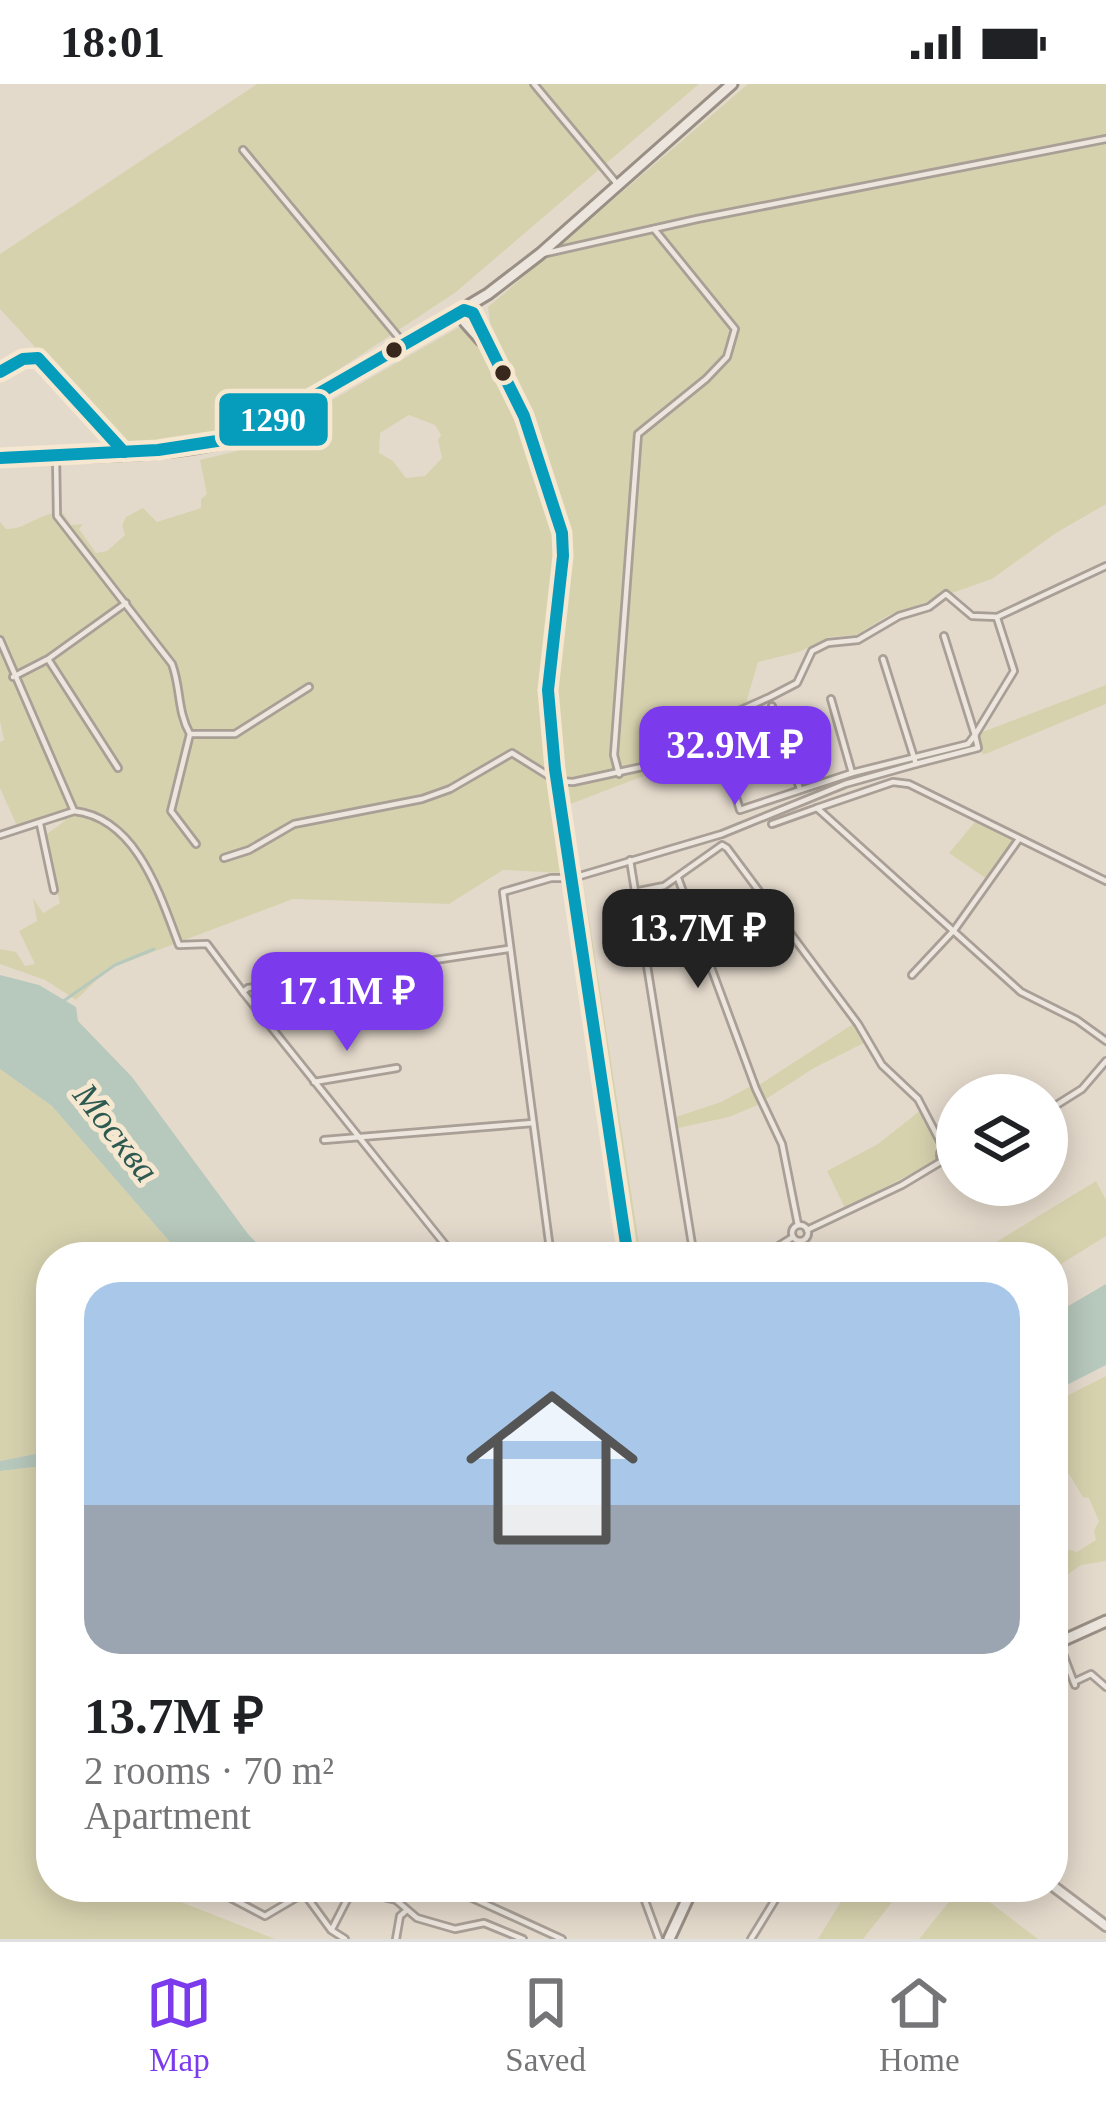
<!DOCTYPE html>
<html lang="en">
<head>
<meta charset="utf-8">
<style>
  :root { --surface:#fff; --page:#f2f2f2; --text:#202124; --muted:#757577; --line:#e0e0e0; --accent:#7c3aed }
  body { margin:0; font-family:"Times New Roman",serif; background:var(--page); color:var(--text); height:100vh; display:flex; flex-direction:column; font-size:45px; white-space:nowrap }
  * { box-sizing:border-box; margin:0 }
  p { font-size:39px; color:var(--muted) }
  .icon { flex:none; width:66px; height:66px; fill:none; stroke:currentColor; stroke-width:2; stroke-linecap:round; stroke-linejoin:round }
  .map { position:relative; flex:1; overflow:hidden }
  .details { position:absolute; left:36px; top:1158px; width:1032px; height:660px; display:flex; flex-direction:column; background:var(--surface); border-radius:48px; box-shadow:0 6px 30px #0003 }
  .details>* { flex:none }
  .tools { position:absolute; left:936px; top:990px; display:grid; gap:24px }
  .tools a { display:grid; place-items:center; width:132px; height:132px; border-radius:50%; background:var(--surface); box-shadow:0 6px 30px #0003; font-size:60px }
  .price { position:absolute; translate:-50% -102px; padding:0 27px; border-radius:24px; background:var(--accent); color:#fff; font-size:39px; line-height:78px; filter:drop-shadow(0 3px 6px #0008) }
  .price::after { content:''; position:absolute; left:50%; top:72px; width:36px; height:27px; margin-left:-18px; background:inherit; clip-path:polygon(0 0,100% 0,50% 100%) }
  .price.on { background:#222; color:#fff }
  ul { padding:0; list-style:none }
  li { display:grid; align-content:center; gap:24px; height:636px; padding:0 48px }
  li span { display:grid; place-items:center; height:372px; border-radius:36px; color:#555 }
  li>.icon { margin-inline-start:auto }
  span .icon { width:216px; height:216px; fill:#fffc; stroke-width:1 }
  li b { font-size:51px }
  .status { display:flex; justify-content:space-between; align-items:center; height:84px; padding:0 60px; background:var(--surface); direction:ltr }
  .status svg { height:33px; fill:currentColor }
  .menu { display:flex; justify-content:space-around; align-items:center; height:168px; border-top:3px solid var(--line); background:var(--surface); font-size:33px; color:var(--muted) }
  .menu a { display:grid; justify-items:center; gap:6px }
  .menu .on { color:var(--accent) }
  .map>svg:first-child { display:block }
  .green { fill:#d7d2ae; fill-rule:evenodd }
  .water { fill:#b7c8bc }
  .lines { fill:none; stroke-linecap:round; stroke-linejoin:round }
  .stream { stroke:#b7c8bc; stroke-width:3 }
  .minor-casing { stroke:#a99f96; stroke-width:10 }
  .tertiary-casing { stroke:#a99f96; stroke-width:14 }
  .secondary-casing { stroke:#998f85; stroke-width:15 }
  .minor { stroke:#ece6de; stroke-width:4.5 }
  .tertiary { stroke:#ece6de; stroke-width:8 }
  .secondary { stroke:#ece6de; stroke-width:9 }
  .bus-1-casing { stroke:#f6e7d1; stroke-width:21 }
  .bus-1 { stroke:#069cbc; stroke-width:12 }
  .bus-dot { fill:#38271d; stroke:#f6e7d1; stroke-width:4.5 }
  .labels { text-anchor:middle; stroke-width:10; stroke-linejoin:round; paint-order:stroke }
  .water-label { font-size:36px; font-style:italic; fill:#2c5950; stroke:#f6e7d1 }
  .line-badge { stroke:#f6e7d1; stroke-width:4.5 }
  .badge-label { font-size:33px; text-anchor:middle; font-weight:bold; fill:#fff }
</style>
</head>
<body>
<div class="status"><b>18:01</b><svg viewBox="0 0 49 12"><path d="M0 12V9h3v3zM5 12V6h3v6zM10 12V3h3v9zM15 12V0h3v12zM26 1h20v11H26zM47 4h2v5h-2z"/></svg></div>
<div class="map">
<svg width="1106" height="1855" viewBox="0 0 1106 1855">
  <rect width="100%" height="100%" fill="#e4dacc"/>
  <!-- green -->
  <g class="green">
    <path d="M257,0H699L456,208L267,333C227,355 169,367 124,360L0,225V170Z"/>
    <path d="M748,0H1106V420L1056,449L992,495L889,531L856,551L829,553L799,568L758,578L735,657L568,721L561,691H549L562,789L503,786L449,820L293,815L108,885L76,916L45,896L0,880V865L16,868L25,882L35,880L19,847L37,837L33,814L43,829L60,819L44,752L66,736L17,742L0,704V658L4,656L0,637V438L6,445C27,446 40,427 63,429L71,441L83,440L79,445L96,469L107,467L125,451L122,441L126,433L143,424L157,438L201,424V415L207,410L200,376L249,364L459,243L470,248L485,265L493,261L488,223ZM409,331L435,341L441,351L438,356L442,374L425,392L406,394L393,377L379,369L380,349Z"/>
    <path d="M1106,601V620L983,671L977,650Z"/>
    <path d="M975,738L1014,756L987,795L949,769Z"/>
    <path d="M583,795L641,1173H633Z"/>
    <path d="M853,940L866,958L814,984L766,1015L759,1001Z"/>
    <path d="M0,985L52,1022L183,1173H51V1367L0,1377Z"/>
    <path d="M751,1002L760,1020L729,1033L678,1044L676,1033L721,1018Z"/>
    <path d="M921,1026L940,1063L938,1076L845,1124L827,1087L878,1060Z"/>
    <path d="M1096,1097L1106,1116V1152L1053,1185V1173H972Z"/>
    <path d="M1106,1292V1477L1081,1481L1053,1501V1447L1066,1465L1077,1468L1096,1456L1094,1447L1099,1437L1089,1414L1083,1413L1069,1390L1053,1387V1319Z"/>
    <path d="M51,1381V1803H143L275,1855H0V1387Z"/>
    <path d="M850,1803H904L863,1855H818Z"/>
    <path d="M940,1803H970L1038,1855H919L952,1814Z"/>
  </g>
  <!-- water -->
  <g class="water">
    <path d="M0,891L39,901L76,923L78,937L132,993L248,1150L270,1173H183L52,1022L0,985Z"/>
    <path d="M1106,1200V1281L1053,1308V1231Z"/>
    <path d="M51,1367V1381L0,1387V1377Z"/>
  </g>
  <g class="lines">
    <!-- stream -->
    <path class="stream" d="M62,918L115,881L154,865"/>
    <defs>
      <g id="minor">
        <path d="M534,0L618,101"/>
        <path d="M243,66L405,261"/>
        <path d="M542,170L697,135L1106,55"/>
        <path d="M0,288L23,275L38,274L124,368"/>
        <path d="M56,372L57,432L172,580C181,604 177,627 190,650L171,727L196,760"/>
        <path d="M944,552L975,651L1014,587L997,534"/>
        <path d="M0,556L74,727C137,734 160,811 179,861L207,860L243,908L248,904L508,865"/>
        <path d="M13,593L46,576"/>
        <path d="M831,615L852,689"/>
        <path d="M772,622L800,705"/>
        <path d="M190,650H235L309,603"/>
        <path d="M916,680L978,664L975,651"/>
        <path d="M118,684L48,575L126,519"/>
        <path d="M727,684L740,726L852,689L968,660L975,651"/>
        <path d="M619,690L614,671L638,350L706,295L727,273L735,245L654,145"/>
        <path d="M817,724L893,698L909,700L1106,797"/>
        <path d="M40,740L54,806"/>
        <path d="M772,740L817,724L1021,908L1077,936L1106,957"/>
        <path d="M0,751L74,727"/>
        <path d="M224,774L249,766L294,740L422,715L450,705L512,669L557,697L573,698L642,683L662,660L702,631L725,633L770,613L797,599L812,567L828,559L858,556L899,532L929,523L946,510L972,532L997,533L1106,482"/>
        <path d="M630,776L694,1173"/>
        <path d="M678,794L756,1005L782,1060L798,1141"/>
        <path d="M634,808L664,802L722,761L727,764L858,940L882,981L918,1015L944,1065"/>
        <path d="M912,891L955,845L1019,755"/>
        <path d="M243,908L455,1173"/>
        <path d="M314,998L397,984"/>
        <path d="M1047,1027L1082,1005L1106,977"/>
        <path d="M324,1056L533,1039"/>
        <circle cx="948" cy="1071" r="8"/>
        <circle cx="800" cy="1149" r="8"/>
        <path d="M807,1146L902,1101L942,1077"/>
        <path d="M551,1173L503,808L551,794H573L722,750L845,700L916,680L883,575"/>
        <path d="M761,1173L793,1153"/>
        <path d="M1060,1562L1075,1601"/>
        <path d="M1074,1598L1091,1590L1106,1603"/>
        <path d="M210,1803L265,1832L304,1809L331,1846L345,1855"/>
        <path d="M340,1803L396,1816L417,1834L455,1845L484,1839L523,1855"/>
        <path d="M448,1803L562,1855"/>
        <path d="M640,1803L659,1855"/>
        <path d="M332,1845L351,1808"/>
        <path d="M396,1855L400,1832L407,1826"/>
        <path d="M751,1855L783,1803"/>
      </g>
      <path id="tertiary" d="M1053,1802L1106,1842"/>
      <g id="secondary">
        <path d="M464,226L474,230L524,332L562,449L563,472L548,606L555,685L628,1173"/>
        <path d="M464,226L465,238L481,256"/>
        <path d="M0,374C75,371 197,377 263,344L488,210L540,170L732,0"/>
        <path d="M1053,1561L1106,1537"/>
        <path d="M669,1855L693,1803"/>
      </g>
    </defs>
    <!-- minor casing -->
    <use href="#minor" class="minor-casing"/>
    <!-- tertiary casing -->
    <use href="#tertiary" class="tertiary-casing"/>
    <!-- secondary casing -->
    <use href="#secondary" class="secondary-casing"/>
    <!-- minor -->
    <use href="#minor" class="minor"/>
    <!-- tertiary -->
    <use href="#tertiary" class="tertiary"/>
    <!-- secondary -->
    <use href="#secondary" class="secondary"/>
    <defs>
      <g id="bus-1">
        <path d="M0,288L23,275L38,274L124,368"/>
        <path d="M0,374L158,366L243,353L464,226L473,229L524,332L562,449L563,472L548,606L555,685L628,1173"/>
      </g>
    </defs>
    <!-- bus-1 casing -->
    <use href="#bus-1" class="bus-1-casing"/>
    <!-- bus-1 -->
    <use href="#bus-1" class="bus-1"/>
  </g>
  <!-- markers -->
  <g class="bus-dot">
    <circle cx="394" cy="266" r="10"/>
    <circle cx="503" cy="289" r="10"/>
  </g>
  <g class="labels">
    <!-- water labels -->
    <g class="water-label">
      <text transform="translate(117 1048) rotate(52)" y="13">Москва</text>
    </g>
  </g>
  <rect class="line-badge" x="217" y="307" width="113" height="57" rx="12" fill="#069cbc"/>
  <g class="badge-label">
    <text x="273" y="347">1290</text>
  </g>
</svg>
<div class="tools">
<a><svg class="icon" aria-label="layers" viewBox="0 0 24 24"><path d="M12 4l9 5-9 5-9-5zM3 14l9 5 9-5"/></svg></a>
</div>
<b class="price" style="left:735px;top:724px">32.9M ₽</b>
<b class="price on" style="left:698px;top:907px">13.7M ₽</b>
<b class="price" style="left:347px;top:970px">17.1M ₽</b>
<section class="details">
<ul>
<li><span style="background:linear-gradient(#a9c7e8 60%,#9aa5b1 0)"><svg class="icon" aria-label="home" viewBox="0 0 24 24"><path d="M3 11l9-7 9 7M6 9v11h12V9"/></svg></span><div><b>13.7M ₽</b><p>2 rooms · 70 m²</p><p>Apartment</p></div></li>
</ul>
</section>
</div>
<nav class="menu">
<a class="on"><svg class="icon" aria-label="map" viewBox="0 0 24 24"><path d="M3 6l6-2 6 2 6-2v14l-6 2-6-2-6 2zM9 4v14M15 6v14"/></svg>Map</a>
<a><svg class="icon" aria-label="saved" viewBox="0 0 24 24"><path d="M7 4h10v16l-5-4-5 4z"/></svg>Saved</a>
<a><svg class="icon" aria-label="home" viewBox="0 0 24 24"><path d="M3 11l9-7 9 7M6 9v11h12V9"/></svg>Home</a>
</nav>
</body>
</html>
